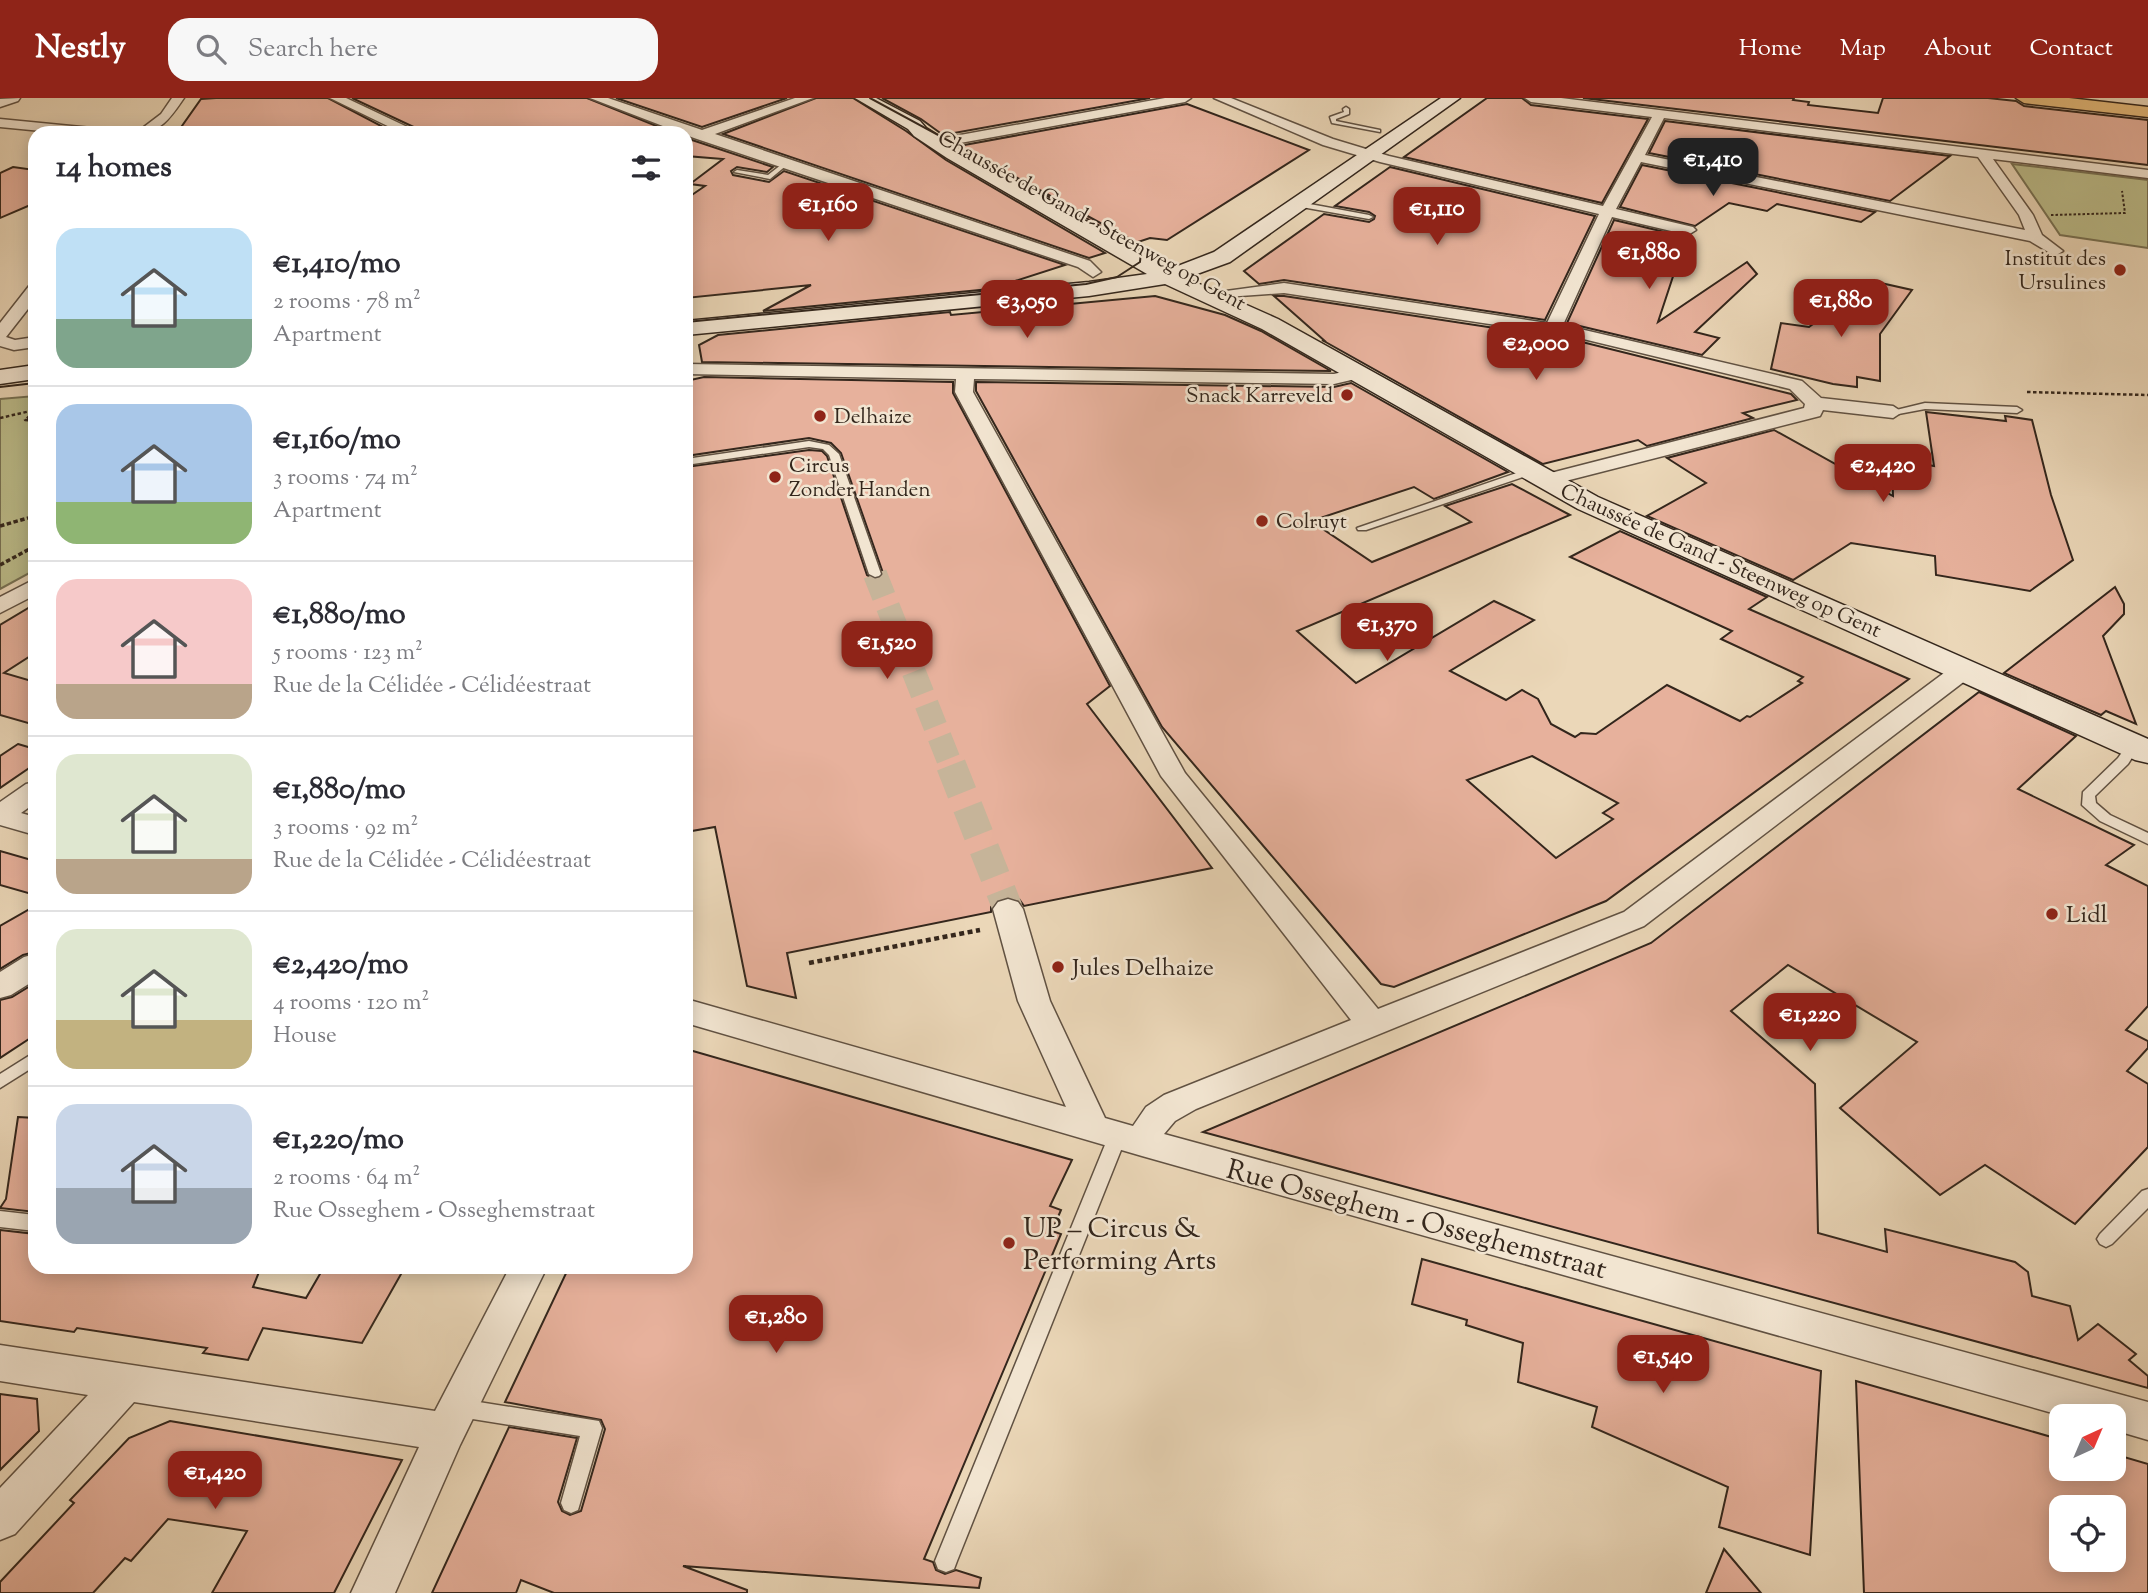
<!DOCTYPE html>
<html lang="en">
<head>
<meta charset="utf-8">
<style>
  :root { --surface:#fff; --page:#f7f7f7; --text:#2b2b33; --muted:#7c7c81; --line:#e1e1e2; --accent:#8f2418 }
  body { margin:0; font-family:"Sorts Mill Goudy",serif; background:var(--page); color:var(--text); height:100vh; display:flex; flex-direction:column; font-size:26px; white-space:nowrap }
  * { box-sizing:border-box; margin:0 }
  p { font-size:23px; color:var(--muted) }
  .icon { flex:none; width:38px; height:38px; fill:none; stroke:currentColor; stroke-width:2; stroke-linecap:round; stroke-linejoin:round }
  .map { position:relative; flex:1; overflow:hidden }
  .side { position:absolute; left:28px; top:28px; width:665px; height:1148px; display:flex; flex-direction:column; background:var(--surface); border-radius:21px; box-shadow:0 4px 18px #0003 }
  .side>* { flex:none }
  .needle { width:46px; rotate:44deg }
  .fabs { position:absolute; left:2049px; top:1306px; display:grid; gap:14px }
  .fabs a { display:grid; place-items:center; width:77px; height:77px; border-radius:14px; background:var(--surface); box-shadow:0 4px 18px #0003; font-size:35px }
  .price { position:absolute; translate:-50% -60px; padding:0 16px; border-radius:14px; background:var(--accent); color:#fff; font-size:23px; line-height:46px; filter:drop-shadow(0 2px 4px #0008) }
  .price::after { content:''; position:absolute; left:50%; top:42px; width:21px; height:16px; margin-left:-10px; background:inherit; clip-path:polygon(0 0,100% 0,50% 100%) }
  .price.active { background:#222; color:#fff }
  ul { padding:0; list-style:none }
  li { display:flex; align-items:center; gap:21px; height:175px; padding:0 28px }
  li+li { border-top:2px solid var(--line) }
  li span { display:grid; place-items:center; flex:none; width:196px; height:140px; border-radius:21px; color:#555 }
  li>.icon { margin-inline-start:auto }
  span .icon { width:84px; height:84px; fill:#fffc; stroke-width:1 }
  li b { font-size:30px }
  h2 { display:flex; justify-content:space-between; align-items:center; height:84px; padding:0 28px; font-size:30px }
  header { display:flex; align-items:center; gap:42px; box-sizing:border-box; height:98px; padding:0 35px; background:var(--accent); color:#fff }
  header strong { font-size:33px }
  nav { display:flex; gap:38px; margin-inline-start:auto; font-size:24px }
  .search { width:490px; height:63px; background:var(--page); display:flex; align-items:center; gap:18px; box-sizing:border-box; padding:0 24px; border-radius:21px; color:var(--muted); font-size:26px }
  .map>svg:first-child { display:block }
  .green { fill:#bcbd8b; stroke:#787254; stroke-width:2 }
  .building { fill:#e7b19c; stroke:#33261c; stroke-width:2; fill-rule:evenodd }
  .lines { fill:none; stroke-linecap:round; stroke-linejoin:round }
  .street-tunnel-far1 { stroke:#c6b499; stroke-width:24; stroke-dasharray:24 11; stroke-linecap:butt }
  .street-tunnel { stroke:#c6b499; stroke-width:30; stroke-dasharray:30 15; stroke-linecap:butt }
  .lane-casing { stroke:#615243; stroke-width:3 }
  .street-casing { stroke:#615243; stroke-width:3 }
  .secondary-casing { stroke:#33261c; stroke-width:3 }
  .primary-casing { stroke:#33261c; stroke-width:3 }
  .path-far3 { stroke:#33261c; stroke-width:2; stroke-dasharray:2.5 2; stroke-linecap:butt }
  .path-far2 { stroke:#33261c; stroke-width:2.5; stroke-dasharray:3.5 2.5; stroke-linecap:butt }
  .path-far1 { stroke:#33261c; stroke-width:3.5; stroke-dasharray:4.5 2.5; stroke-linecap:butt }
  .path { stroke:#33261c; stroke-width:4.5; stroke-dasharray:5 3.5; stroke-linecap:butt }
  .lane { fill:#f2e5d1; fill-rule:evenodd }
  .street { fill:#f2e5d1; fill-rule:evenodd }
  .secondary { fill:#f2e5d1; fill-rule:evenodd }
  .primary { fill:#e6bc7c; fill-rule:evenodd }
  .tram { stroke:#33261c; stroke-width:2 }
  .poi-dot { fill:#8f2418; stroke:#f2e5d1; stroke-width:2.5 }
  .labels { text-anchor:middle; stroke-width:5; stroke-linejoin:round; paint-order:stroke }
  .far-street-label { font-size:21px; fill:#33261c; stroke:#f2e5d1 }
  .far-poi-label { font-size:21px; fill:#33261c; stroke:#f2e5d1; text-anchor:start }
  .poi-label { font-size:24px; fill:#33261c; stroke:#f2e5d1; text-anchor:start }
  .near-street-label { font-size:28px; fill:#33261c; stroke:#f2e5d1 }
  .near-poi-label { font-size:28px; fill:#33261c; stroke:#f2e5d1; text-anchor:start }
</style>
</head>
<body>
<header>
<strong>Nestly</strong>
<div class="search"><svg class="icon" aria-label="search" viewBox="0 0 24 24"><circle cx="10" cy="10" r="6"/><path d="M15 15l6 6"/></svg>Search here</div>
<nav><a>Home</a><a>Map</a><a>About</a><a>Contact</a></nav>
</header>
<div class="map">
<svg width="2148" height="1495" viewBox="0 0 2148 1495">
  <rect width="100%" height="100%" fill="#ebd7b8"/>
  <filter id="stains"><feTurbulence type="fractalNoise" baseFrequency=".00286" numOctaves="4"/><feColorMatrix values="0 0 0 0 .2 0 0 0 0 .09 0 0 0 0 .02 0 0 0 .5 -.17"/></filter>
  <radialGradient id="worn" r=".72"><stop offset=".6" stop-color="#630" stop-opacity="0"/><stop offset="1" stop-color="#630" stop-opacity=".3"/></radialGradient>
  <!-- green -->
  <g class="green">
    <path d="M2012,66L2148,82V150L2060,137Z"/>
    <path d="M35,298V472L0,491V301Z"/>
  </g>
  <!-- building -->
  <g class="building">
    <path d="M216,0H328L387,31L381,35H177L201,1Z"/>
    <path d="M352,0H587L674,35H474L420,32Z"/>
    <path d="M616,0H787L702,29Z"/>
    <path d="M816,0H853L906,33L946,62L1105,155L1089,160L723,36Z"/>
    <path d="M882,0H1150L943,37L921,21Z"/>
    <path d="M1487,0H1522L1531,7L1648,21L1602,105L1404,59Z"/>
    <path d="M1583,0H1794L1793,2L1809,4L1808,7L1878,15L1883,0H1988L2016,3L2024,8L2148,22V67Z"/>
    <path d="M1187,6L1309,52L1167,142L1150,140L1132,146L959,48Z"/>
    <path d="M1665,23L1950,58L1890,103L1649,55Z"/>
    <path d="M686,40L773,69L767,74L737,69L731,73L733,77L769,84L784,73L1065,167L990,191L763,213L811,187L686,200V101L705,88L690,86L723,61L686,58Z"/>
    <path d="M1642,67L1875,114L1861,124L1777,106L1767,113L1729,105L1695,128L1620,109Z"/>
    <path d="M13,69L35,72V105L0,120V75Z"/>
    <path d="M1390,69L1595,118L1545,222L1284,182L1259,186L1244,173L1324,116L1369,124L1374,121L1375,118L1369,114L1335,108Z"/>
    <path d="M1614,122L1686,139L1658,224L1747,164L1757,176L1695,234L1719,240L1702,257L1567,225Z"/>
    <path d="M1872,183L1912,192L1880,236V283L1857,279V289L1833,286L1771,271L1781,225L1809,229Z"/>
    <path d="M1155,198L1225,217L1261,233L1331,273L702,264L699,247L718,237L950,214L951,217Z"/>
    <path d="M1274,198H1284L1574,242L1791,296L1797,302L1743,315L1753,320L1647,348L1638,342L1543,366L1322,242L1326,244Z"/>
    <path d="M704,279L953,284V295L1110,588L1087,606L1212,770L1024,808L1019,801L1007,798L996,802L991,809V814L787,855L796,900L747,888L715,729L686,734V369L809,352L822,353L827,358L867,477L876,482L883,475L841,355L831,345L809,340L686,358V283Z"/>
    <path d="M976,284L1334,289L1351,285L1508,374L1434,401L1414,389L1311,423L1372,464L1471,424L1445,408L1512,386L1570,417L1297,533L1356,585L1494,503L1534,522L1450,573L1506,602L1522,592L1538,601L1551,626L1575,639L1581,635L1596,636L1667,587L1740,623L1747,618L1750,619L1802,585L1798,583L1803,579L1721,541L1732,533L1570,459L1620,433L1767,499L1749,511L1909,581L1606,803L1394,889L1381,886L1162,629L976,293ZM1532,658L1618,705L1603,715L1613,721L1556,760L1467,682Z"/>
    <path d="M1926,314L2006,323L2005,318L2032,322L2051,397L2073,462L2030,493L1936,477L1935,458L1851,445L1793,482L1647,418L1706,385L1667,360L1774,332L1893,398L1892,365L1905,367V363L1934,368Z"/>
    <path d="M2115,489L2124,506V516L2103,538L2136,626L2106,613L2101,617L2004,575Z"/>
    <path d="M35,506V555L4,575L35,584V627L0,617V527Z"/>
    <path d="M1979,594L2076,638L2018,691L2134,747L2106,767L2148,788V908L2126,932L2148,943V950L2127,973L2148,986V1049L2075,1126L1985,1067L1940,1097L1840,1010L1917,944L1788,867L1731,913L1815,986L1818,1135L1887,1154L1885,1131L2015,1164L2028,1174L2032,1198L2070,1208L2078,1242L2098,1226L2136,1256L2129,1262L2148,1278V1290L1203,1034L1651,845Z"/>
    <path d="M18,646L35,651V666L0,690V658Z"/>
    <path d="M0,753L35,763V797L0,787Z"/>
    <path d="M35,808V854L23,857L0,871V828Z"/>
    <path d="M35,885V937L0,960V902L12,899Z"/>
    <path d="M686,951L1072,1062L1050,1108L1061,1112L1052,1133L1061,1136L924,1461L933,1464L936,1472L945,1476L956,1472L981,1480L979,1490L683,1468L747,1492V1495H554L521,1482L516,1495H432L509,1329L577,1340L558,1404L562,1413L570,1417L581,1413L605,1331L601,1322L505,1304L569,1169H686Z"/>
    <path d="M18,1019L35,1020V1114L0,1110L6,1101Z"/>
    <path d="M0,1132L35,1136V1169H261L253,1189L306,1200L324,1169L353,1173L356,1169H405L362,1245L263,1230L248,1262L203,1255L207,1250L77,1230L74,1234L0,1223Z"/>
    <path d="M1422,1161L1821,1273L1810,1457L1719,1429L1728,1389L1592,1329L1597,1309L1518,1284L1523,1245L1466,1227L1467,1222L1412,1206Z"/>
    <path d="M1856,1283L2062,1342V1370H2114V1356L2148,1366V1495H1864ZM2062,1409H2114V1461H2062Z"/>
    <path d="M0,1296L37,1301L39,1333L0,1372Z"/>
    <path d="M170,1323L402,1362L334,1495H212L247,1433L168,1421L131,1463L125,1460L93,1495H0V1484L74,1405L70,1402L129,1340Z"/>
    <path d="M1724,1451L1761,1495H1706Z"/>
  </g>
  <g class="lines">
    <!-- street-tunnel-far1 -->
    <path class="street-tunnel-far1" d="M875,476L951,668"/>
    <!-- street-tunnel -->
    <path class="street-tunnel" d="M951,667L1008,811"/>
    <defs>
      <g id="lane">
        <path d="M1346,9L1349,11V16L1336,21V23L1380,32V34L1332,25L1330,19L1344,14L1343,11Z"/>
        <path d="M786,63L788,66L770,81L734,74L737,72L768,77Z"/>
        <path d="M1299,104L1369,117L1373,119L1369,121L1296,108L1295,106Z"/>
        <path d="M1925,305L2017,309L2022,312L2017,315L1925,311L1893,317L1888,314Z"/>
        <path d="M809,343L829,347L839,356L881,476L879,478L875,479L869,476L829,357L823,351L809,349L686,367V361Z"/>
        <path d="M1531,370L1535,371V375L1366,432H1358L1357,430Z"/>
        <path d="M2134,643L2140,647L2128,666L2095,698L2096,705L2110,717L2148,735V746L2100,723L2082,707L2083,694L2118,660L2129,644Z"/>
        <path d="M35,954V968L0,990V976Z"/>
        <path d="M1118,1030L1124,1032L1127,1037L957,1463L954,1471L946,1474L938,1471L935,1463L1109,1037L1112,1032Z"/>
        <path d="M2148,1091V1110L2112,1146L2106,1149L2100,1146L2097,1141L2100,1136L2142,1093Z"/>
        <path d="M0,1113L35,1117V1133L0,1129Z"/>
        <path d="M460,1301L599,1323L602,1330L578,1412L571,1415L564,1412L561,1405L580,1338L460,1319L453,1317L450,1310L453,1303Z"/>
      </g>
      <g id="street">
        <path d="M20,0L18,3L0,9V1Z"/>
        <path d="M172,0H184C171,19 161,35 136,35L161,16Z"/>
        <path d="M330,0H346L420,35H402Z"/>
        <path d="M590,0H608L702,32L795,0H813L715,36L1090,163L1101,174L1093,179L1078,169L694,40Z"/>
        <path d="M1165,0H1191L1185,4L938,49L931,45L938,41Z"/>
        <path d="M1214,0H1231L1333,41L1389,58L1603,108L1652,19L1531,4L1525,0H1561L2148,72V80L1993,61L2033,117L2042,137L2063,153L2055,158L2030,143L1641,64L1616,111L1693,129L1696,132L1688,137L1612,119L1563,227L1802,283L1821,300L1893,308L1902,314L1893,320L1823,312L1820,318L1546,388L1539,386L1536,382L1539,378L1804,310L1805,306L1790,291L1575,239L1284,195L1226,199L1224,196L1226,193L1284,185L1547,225L1599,116L1380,64L1323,47ZM1664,20L1978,59L2019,117L2025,132L1645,57Z"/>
        <path d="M0,21L102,31L109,35H62L0,29Z"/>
        <path d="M35,186V202L6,239L15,242L35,239V249L14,252L0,248V225L29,188Z"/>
        <path d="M686,266L1334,276L1358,270L1364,271L1367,275L1364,279L1334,286L974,281L973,294L1185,675L1378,911L1624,814L1956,566L1965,564L1974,566L1977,571L1974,576L1644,828L1196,1011L1175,1023L1164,1036L2148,1304V1342L2114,1332V1318H2063L1142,1058L686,925V901L1066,1009L1018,903L993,811L998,804L1008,801L1018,804L1023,811L1050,903L1105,1020L1133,1028L1146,1009L1164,997L1351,922L1161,678L955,294L956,281L686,276Z"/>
        <path d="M35,481V497L0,515V499Z"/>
        <path d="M35,684V705L21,715L35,719V737L0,727V704L26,686Z"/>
        <path d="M35,856V882L11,897L0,900V874L24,859Z"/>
        <path d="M510,1169H547L460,1347L395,1495H351L419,1349L134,1304L15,1436L0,1442V1390L88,1297L0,1283V1247L435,1313Z"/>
      </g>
      <g id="secondary">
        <path d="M855,0H876L920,23L926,30L961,52L1170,171L1214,154L1441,0H1460L1230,164L1186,180L1278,221L1598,399L2148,641V665L2135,662L1578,411L1262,231L1165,186L1089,198L686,237V223L1089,184L1147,176L947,60L914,38L908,31Z"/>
        <path d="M35,267V281L0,286V272Z"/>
      </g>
      <path id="primary" d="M2016,0H2069L2148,9V19L2024,5Z"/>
    </defs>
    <!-- lane casing -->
    <use href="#lane" class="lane-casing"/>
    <!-- street casing -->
    <use href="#street" class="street-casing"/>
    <!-- secondary casing -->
    <use href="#secondary" class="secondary-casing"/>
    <!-- primary casing -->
    <use href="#primary" class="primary-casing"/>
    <!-- path-far3 -->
    <path class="path-far3" d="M2051,117L2125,115L2122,93"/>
    <!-- path-far2 -->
    <g class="path-far2">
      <path d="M2027,294L2148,297"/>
      <path d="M34,314L25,322L35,323"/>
      <path d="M0,320L35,312"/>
    </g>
    <!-- path-far1 -->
    <g class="path-far1">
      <path d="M0,428L35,418"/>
      <path d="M0,467L35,448"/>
    </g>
    <!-- path -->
    <path class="path" d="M809,865L980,832"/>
    <!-- lane -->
    <use href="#lane" class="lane"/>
    <!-- street -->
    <use href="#street" class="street"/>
    <!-- secondary -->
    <use href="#secondary" class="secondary"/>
    <!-- primary -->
    <use href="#primary" class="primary"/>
    <!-- tram -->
    <g class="tram">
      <path d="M686,224L1086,186L1117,179L1140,164L1141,153L1128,140L870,0"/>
      <path d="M0,289L35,285"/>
    </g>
  </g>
  <!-- markers -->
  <g class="poi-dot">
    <circle cx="2120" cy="172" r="7"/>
    <circle cx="1347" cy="297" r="7"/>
    <circle cx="820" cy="318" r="7"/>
    <circle cx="775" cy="379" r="7"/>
    <circle cx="1262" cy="423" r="7"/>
    <circle cx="2052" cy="816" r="7"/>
    <circle cx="1058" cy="869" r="7"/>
    <circle cx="1009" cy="1145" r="7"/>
  </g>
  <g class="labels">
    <!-- far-street labels -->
    <g class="far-street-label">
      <text transform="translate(1092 122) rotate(29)" y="7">Chaussée de Gand - Steenweg op Gent</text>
      <text transform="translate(1721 462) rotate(24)" y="7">Chaussée de Gand - Steenweg op Gent</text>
    </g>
    <!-- far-poi labels -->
    <g class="far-poi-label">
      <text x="2106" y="167" text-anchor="end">Institut des<tspan x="2106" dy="24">Ursulines</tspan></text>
      <text x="1333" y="304" text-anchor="end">Snack Karreveld</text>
      <text x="834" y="325">Delhaize</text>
      <text x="789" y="374">Circus<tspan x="789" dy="24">Zonder Handen</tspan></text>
      <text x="1276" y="430">Colruyt</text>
    </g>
    <!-- poi labels -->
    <g class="poi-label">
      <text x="2066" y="824">Lidl</text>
      <text x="1072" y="877">Jules Delhaize</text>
    </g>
    <!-- near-street labels -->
    <g class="near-street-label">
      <text transform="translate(1417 1120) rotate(15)" y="10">Rue Osseghem - Osseghemstraat</text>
    </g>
    <!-- near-poi labels -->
    <g class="near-poi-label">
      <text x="1023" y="1139">UP – Circus &amp;<tspan x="1023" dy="32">Performing Arts</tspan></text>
    </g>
  </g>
  <rect width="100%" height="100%" filter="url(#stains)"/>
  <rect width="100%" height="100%" fill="url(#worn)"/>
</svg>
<div class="fabs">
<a><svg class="needle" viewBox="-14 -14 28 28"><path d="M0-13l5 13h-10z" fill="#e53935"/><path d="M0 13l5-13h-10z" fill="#7c7c81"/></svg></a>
<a><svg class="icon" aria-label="locate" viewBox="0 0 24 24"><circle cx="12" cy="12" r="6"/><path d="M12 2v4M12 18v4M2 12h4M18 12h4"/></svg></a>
</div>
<b class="price active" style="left:1713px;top:100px">€1,410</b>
<b class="price" style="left:828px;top:145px">€1,160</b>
<b class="price" style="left:1437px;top:149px">€1,110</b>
<b class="price" style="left:1649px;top:193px">€1,880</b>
<b class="price" style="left:1841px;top:241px">€1,880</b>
<b class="price" style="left:1027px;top:242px">€3,050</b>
<b class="price" style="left:1536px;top:284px">€2,000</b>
<b class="price" style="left:1883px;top:406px">€2,420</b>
<b class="price" style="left:1387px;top:565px">€1,370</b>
<b class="price" style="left:887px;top:583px">€1,520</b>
<b class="price" style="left:1810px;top:955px">€1,220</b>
<b class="price" style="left:776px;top:1257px">€1,280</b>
<b class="price" style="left:1663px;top:1297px">€1,540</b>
<b class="price" style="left:215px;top:1413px">€1,420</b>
<section class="side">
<h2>14 homes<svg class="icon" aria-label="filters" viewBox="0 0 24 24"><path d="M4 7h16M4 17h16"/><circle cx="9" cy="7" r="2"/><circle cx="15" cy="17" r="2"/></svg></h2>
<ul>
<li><span style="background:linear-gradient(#bfe0f5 65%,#7fa58c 0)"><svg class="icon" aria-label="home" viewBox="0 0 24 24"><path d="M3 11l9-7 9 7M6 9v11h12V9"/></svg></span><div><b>€1,410/mo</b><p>2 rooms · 78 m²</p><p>Apartment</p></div></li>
<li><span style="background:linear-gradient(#a9c7e8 70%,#8fb573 0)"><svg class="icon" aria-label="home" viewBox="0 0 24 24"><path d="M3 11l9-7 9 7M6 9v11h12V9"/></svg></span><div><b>€1,160/mo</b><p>3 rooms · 74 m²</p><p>Apartment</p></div></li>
<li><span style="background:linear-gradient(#f6c9c9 75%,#b9a48a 0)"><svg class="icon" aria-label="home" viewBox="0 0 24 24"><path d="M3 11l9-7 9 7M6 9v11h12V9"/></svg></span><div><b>€1,880/mo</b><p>5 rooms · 123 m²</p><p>Rue de la Célidée - Célidéestraat</p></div></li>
<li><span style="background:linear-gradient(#dfe7d0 75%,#b9a48a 0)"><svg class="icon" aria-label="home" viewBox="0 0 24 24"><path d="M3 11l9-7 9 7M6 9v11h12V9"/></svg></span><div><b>€1,880/mo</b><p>3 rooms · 92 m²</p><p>Rue de la Célidée - Célidéestraat</p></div></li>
<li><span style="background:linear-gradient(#dfe7d0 65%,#c2b280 0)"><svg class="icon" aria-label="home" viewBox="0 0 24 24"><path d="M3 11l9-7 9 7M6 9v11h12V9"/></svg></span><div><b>€2,420/mo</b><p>4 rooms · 120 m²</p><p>House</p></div></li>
<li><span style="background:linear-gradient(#c9d6e8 60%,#9aa5b1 0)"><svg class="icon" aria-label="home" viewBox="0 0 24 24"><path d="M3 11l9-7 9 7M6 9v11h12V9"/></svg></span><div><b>€1,220/mo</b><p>2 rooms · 64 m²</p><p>Rue Osseghem - Osseghemstraat</p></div></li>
</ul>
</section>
</div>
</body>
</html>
